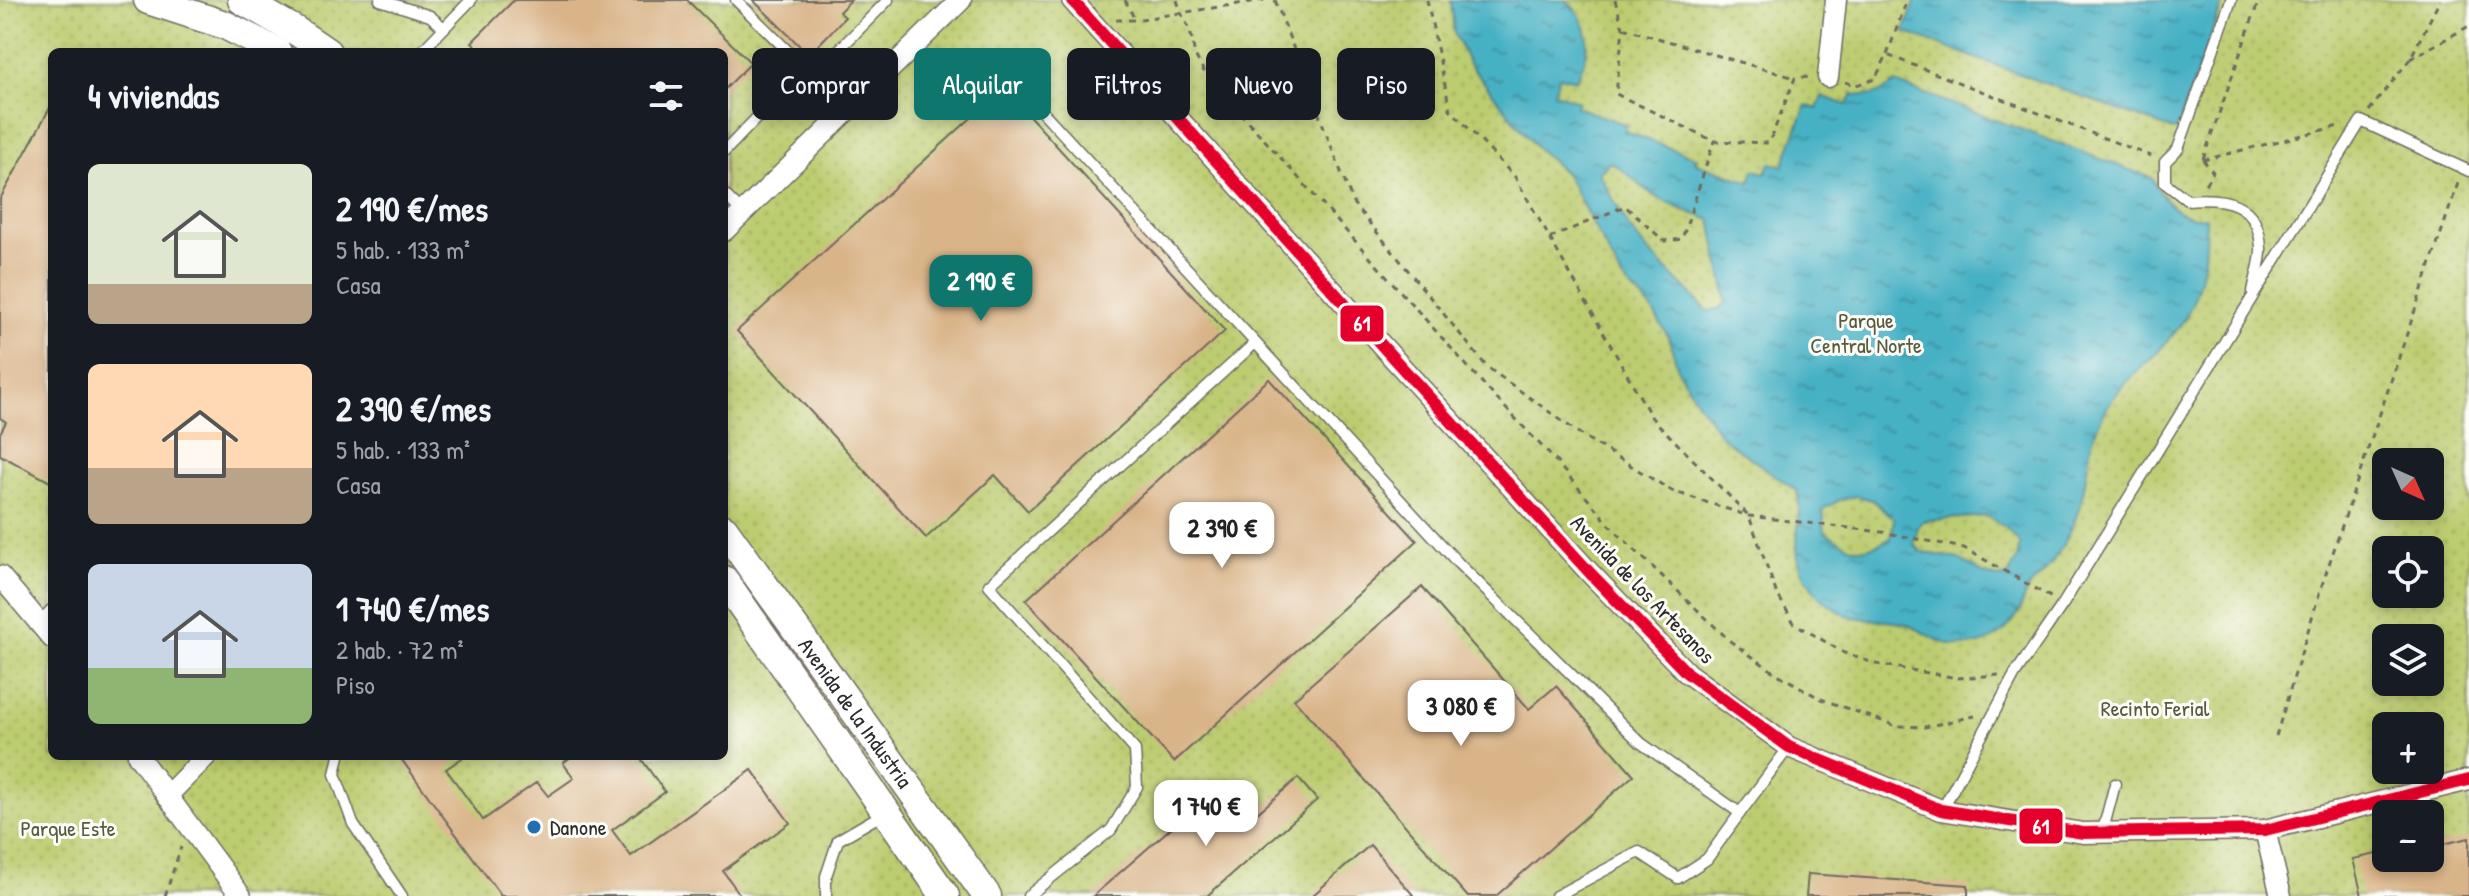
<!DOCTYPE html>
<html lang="es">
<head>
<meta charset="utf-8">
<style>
  :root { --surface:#171b24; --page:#20242c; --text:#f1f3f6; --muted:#9ea1a6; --accent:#0f766e }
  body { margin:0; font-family:"Patrick Hand",sans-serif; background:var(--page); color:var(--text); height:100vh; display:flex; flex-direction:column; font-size:30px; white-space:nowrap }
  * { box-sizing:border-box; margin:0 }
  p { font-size:26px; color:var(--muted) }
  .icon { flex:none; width:44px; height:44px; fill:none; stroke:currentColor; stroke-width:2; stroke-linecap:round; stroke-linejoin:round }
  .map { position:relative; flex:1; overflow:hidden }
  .drawer { position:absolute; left:48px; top:48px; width:680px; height:712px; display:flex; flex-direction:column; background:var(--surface); border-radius:12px; box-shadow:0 4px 12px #0003 }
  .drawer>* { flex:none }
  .guide { position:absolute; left:752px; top:48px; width:760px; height:72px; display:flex; gap:16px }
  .needle { width:52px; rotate:135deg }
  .controls { position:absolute; left:2372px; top:448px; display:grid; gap:16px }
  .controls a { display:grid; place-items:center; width:72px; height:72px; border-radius:12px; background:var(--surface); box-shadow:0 4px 12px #0003; font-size:40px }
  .price { position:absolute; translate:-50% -68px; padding:0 18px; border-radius:16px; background:#fff; color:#222; font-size:26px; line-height:52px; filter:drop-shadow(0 2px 4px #0008) }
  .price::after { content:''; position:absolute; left:50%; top:48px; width:24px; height:18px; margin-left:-12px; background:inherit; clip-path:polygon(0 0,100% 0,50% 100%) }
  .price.active { background:var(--accent); color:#fff }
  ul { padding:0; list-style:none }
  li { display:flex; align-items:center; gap:24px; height:200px; padding:0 40px }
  li span { display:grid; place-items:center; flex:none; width:224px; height:160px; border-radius:12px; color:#555 }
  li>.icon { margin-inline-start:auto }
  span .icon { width:96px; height:96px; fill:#fffc; stroke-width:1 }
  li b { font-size:34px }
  h2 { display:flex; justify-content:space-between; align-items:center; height:96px; padding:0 40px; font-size:34px }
  .tag { padding:0 28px; border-radius:12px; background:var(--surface); box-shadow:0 4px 12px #0003; font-size:28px; line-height:72px }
  .tag.active { background:var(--accent); color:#fff }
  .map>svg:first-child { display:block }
  .park { fill:url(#park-dots); stroke:#747c4d; stroke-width:2; fill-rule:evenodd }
  .water { fill:url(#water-ripples); stroke:#386e78; stroke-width:2; fill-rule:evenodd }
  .building { fill:#d9b488 }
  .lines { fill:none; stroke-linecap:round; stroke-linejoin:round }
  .lane-casing { stroke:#716a61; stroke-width:13 }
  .street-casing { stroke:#716a61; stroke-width:23 }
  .secondary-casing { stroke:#716a61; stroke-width:31 }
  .path { stroke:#716a61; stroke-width:3; stroke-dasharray:6 6; stroke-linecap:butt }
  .lane { stroke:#fff; stroke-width:10 }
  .street { stroke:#fff; stroke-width:20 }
  .secondary { stroke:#fff; stroke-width:28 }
  .bus-1-casing { stroke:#fdfcf7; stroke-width:18 }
  .bus-1 { stroke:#e4002b; stroke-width:12 }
  .poi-dot { fill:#1f6fb2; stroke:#fdfcf7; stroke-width:3 }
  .labels { text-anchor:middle; stroke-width:6; stroke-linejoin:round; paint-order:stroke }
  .park-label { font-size:22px; fill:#565b3f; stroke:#fdfcf7 }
  .street-label { font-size:22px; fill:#2b2b2b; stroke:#fdfcf7 }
  .poi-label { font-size:22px; fill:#2b2b2b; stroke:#fdfcf7; text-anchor:start }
  .line-badge { stroke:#fdfcf7; stroke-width:3 }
  .badge-label { font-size:22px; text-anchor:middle; font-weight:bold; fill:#fff }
</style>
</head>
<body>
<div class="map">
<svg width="2469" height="896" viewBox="0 0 2469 896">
  <defs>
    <pattern id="park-dots" width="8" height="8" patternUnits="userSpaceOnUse" patternTransform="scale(2)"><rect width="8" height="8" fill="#bccc6f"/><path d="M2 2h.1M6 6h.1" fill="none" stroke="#a2af60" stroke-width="1.8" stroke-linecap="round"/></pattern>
    <pattern id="water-ripples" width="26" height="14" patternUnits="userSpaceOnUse" patternTransform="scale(2)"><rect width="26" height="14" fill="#46b1c4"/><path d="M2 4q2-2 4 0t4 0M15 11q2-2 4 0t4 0" fill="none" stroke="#3b909f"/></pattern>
  </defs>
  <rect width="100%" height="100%" fill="#fdfcf7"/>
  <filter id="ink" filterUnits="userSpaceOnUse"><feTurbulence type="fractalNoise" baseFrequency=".0125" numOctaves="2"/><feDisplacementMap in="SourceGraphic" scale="16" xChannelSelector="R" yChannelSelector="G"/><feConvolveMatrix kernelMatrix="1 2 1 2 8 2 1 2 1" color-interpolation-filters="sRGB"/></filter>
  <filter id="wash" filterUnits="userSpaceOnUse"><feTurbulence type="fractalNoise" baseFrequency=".006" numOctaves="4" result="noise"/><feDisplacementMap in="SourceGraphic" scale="32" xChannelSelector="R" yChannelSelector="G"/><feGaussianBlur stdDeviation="1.8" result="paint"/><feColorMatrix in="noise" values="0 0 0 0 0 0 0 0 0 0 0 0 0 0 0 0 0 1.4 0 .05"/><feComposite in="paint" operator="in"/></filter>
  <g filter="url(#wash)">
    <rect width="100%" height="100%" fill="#f3e0c5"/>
    <!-- park -->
    <path class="park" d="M0,0H2469V896H0ZM52,52H724V756H52ZM2386,462H2430V506H2386ZM2386,550H2430V594H2386ZM2386,638H2430V682H2386ZM2386,726H2430V770H2386ZM2386,814H2430V858H2386Z"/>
    <!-- water -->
    <g class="water">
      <path d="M1451,0H1565C1593,22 1592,51 1576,80L1559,76L1554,93L1578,101L1576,107L1627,125L1624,131L1697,158L1696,163L1750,182L1754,170L1766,173L1770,163L1783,166L1806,105L1817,109L1822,96L1847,105L1853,94C1871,99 1881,93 1896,83L2152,178C2162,200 2179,220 2206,217C2206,261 2201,302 2172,336C2149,364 2122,380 2104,413C2086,444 2089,473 2080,506C2073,529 2058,557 2042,575C2037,581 2029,585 2026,592C2023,598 2022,604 2020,610C2008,633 1988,646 1962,646C1939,647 1923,628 1901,623C1885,620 1861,620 1847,615C1823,605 1803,582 1798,557C1794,535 1803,513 1797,491L1724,439L1698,403L1679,372L1668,336L1651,308L1623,280L1566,174L1536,147L1469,64L1454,34ZM1610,162C1624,170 1634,180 1646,190C1666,205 1689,212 1711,220L1727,302L1719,309L1708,311L1647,250L1628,226L1599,173ZM1856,496L1872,500L1894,519L1891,538C1860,555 1854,550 1825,532L1823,509L1840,500ZM1987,516L2006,528L2020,543L2017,559L2008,576L1997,578L1983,573L1959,559L1922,552L1914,544L1918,527L1923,521Z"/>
      <path d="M1916,0H2214L2223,3L2176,131L1904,32Z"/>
    </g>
    <g id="blocks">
      <!-- building -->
      <g class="building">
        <path d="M514,0H687L751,63L724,90V52H482L472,42Z"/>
        <path d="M753,0H851L839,12L845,17L809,55Z"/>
        <path d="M1004,88L1225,331L1028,511L995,475L926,538L737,331Z"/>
        <path d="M52,104V483L0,455V433L6,422L0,418V199Z"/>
        <path d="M1269,379L1417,541L1174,762L1026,600Z"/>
        <path d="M1422,587L1529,709L1556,686L1634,775L1496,896H1467L1294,699Z"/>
        <path d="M399,756H465L446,769L483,820L537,782L548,796L574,778L563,763L572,756H639L665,792L612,830L631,856L752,770L790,823L723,871L741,896H501Z"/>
        <path d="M1298,778L1317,800L1207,896H1093L1211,793L1241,827Z"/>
        <path d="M2469,838V896H2362L2353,859L2386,852V858H2430V847Z"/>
        <path d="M1370,845L1414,896H1312Z"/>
        <path d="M1808,874L1968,885V896H1806Z"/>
      </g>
    </g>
  </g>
  <g filter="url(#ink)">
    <use href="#blocks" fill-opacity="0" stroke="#716a61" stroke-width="2"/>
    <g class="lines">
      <defs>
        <g id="lane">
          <path d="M380,0L430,16L444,28"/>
          <path d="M736,0L805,68L820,69L888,0"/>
          <path d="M2231,0L2178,149L2165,162V183L2187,200C2224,197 2259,201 2261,248C2262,261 2255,278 2253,292"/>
          <path d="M421,52L471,0"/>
          <path d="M1007,73L1459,564L1641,743L1740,813L1789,747"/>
          <path d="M724,152L769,105"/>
          <path d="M724,194L743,213"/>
          <path d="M40,621L52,609"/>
          <path d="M339,756L335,774L353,824L402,896"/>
          <path d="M1942,810L2015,674L2063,604L2361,121L2469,171"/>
          <path d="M2102,834L2115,784"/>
          <path d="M826,896V876L838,840L883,814"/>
          <path d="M1028,896L1111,830L1137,787L1135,750L989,585L1255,343"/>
          <path d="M1556,896L1639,852L1678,878L1707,859L1740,813"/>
        </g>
        <g id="street">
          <path d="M1072,0L1395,360L1591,574L1687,673L1789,747L1941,810L2083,833L2265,830L2469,780"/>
          <path d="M1828,77L1836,0"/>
          <path d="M724,231L961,0"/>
          <path d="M0,576L52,638"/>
          <path d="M138,756L241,896"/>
          <path d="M167,796L206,756"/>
          <path d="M2265,830L2281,896"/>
        </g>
        <g id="secondary">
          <path d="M148,0L225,25L277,52"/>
          <path d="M242,0L296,31L327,52"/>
          <path id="s1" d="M724,529L987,896"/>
          <path d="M724,580L945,896"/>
        </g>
      </defs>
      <!-- lane casing -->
      <use href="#lane" class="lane-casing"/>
      <!-- street casing -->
      <use href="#street" class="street-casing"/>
      <!-- secondary casing -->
      <use href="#secondary" class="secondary-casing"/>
      <!-- path -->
      <g class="path">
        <path d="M1125,0L1135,20"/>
        <path d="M1177,0L1181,13L1190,30L1195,55L1203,70L1226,97L1495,397L1553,458L1614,530L1730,641L1774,672L1821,699L1896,726L1925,727L1975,716"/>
        <path d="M1275,0L1353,203L1487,367L1583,436L1672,491L1749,516L1882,532L1964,548L2052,598"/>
        <path d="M1427,0L1450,109L1515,177L1652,418L1749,516L1776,592L1794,623L1844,653L1876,664L1957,678L1999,675"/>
        <path d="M1615,0L1623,28L1616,94L1714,141L1769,143L1795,78L1810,77"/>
        <path d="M1116,20H1135L1264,0"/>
        <path d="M1623,28L1795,78"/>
        <path d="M1887,55L1907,0"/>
        <path d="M2410,59L2469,26"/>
        <path d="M1845,82L1856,85L1875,79L1887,55L2151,156"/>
        <path d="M2369,111L2410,59L2440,0"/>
        <path d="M2203,159L2259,0"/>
        <path d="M2203,160L2343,125"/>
        <path d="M2203,160L2213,172L2204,186"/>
        <path d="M1550,238L1625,206L1664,241L1682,239L1714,141"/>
        <path d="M2276,736L2321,588L2458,183"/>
        <path d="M165,896L181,847"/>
      </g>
      <!-- lane -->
      <use href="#lane" class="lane"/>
      <!-- street -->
      <use href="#street" class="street"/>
      <!-- secondary -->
      <use href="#secondary" class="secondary"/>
      <defs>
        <path id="bus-1" d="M1072,0L1395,360L1591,574L1687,673L1789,747L1941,810L2083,833L2265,830L2469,780"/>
      </defs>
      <!-- bus-1 casing -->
      <use href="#bus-1" class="bus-1-casing"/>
      <!-- bus-1 -->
      <use href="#bus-1" class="bus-1"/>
    </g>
  </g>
  <!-- markers -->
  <circle class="poi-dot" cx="534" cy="827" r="8"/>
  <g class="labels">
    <!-- park labels -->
    <g class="park-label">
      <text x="1866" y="328">Parque<tspan x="1866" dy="25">Central Norte</tspan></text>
      <text x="2155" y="716">Recinto Ferial</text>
      <text x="68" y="836">Parque Este</text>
    </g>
    <!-- street labels -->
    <g class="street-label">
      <text transform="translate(1643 589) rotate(46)" y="8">Avenida de los Artesanos</text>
      <text dy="8" stroke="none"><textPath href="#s1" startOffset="226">Avenida de la Industria</textPath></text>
    </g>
    <!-- poi labels -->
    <g class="poi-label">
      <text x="550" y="835">Danone</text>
    </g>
  </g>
  <g class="line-badge">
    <rect x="1339" y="304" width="46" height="39" rx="8" fill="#e4002b"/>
    <rect x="2018" y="807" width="46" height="38" rx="8" fill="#e4002b"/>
  </g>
  <g class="badge-label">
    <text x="1362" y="331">61</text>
    <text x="2041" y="834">61</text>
  </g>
</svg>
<div class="controls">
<a><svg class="needle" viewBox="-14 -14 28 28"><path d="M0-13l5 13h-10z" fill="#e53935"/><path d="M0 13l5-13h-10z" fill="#9ea1a6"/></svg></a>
<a><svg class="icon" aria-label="locate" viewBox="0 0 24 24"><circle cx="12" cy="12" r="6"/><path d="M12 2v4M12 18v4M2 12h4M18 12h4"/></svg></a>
<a><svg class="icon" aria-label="layers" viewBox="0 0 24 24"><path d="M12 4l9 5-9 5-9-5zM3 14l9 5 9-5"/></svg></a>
<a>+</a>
<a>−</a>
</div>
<b class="price active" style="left:981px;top:323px">2 190 €</b>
<b class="price" style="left:1222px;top:570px">2 390 €</b>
<b class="price" style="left:1461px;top:748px">3 080 €</b>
<b class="price" style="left:1206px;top:848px">1 740 €</b>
<div class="guide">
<a class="tag">Comprar</a>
<a class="tag active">Alquilar</a>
<a class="tag">Filtros</a>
<a class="tag">Nuevo</a>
<a class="tag">Piso</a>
</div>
<section class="drawer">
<h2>4 viviendas<svg class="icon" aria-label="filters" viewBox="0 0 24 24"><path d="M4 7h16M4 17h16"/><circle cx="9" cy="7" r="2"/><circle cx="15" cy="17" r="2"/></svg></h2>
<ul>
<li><span style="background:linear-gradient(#dfe7d0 75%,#b9a48a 0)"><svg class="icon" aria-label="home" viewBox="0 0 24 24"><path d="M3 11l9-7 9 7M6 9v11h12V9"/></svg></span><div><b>2 190 €/mes</b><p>5 hab. · 133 m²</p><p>Casa</p></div></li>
<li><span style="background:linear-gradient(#ffd9b3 65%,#b9a48a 0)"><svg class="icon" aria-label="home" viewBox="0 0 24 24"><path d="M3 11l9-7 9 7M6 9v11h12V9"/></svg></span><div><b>2 390 €/mes</b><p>5 hab. · 133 m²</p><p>Casa</p></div></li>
<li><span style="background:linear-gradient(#c9d6e8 65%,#8fb573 0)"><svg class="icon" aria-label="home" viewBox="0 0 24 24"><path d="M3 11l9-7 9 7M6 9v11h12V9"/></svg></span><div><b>1 740 €/mes</b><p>2 hab. · 72 m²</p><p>Piso</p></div></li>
</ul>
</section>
</div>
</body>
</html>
